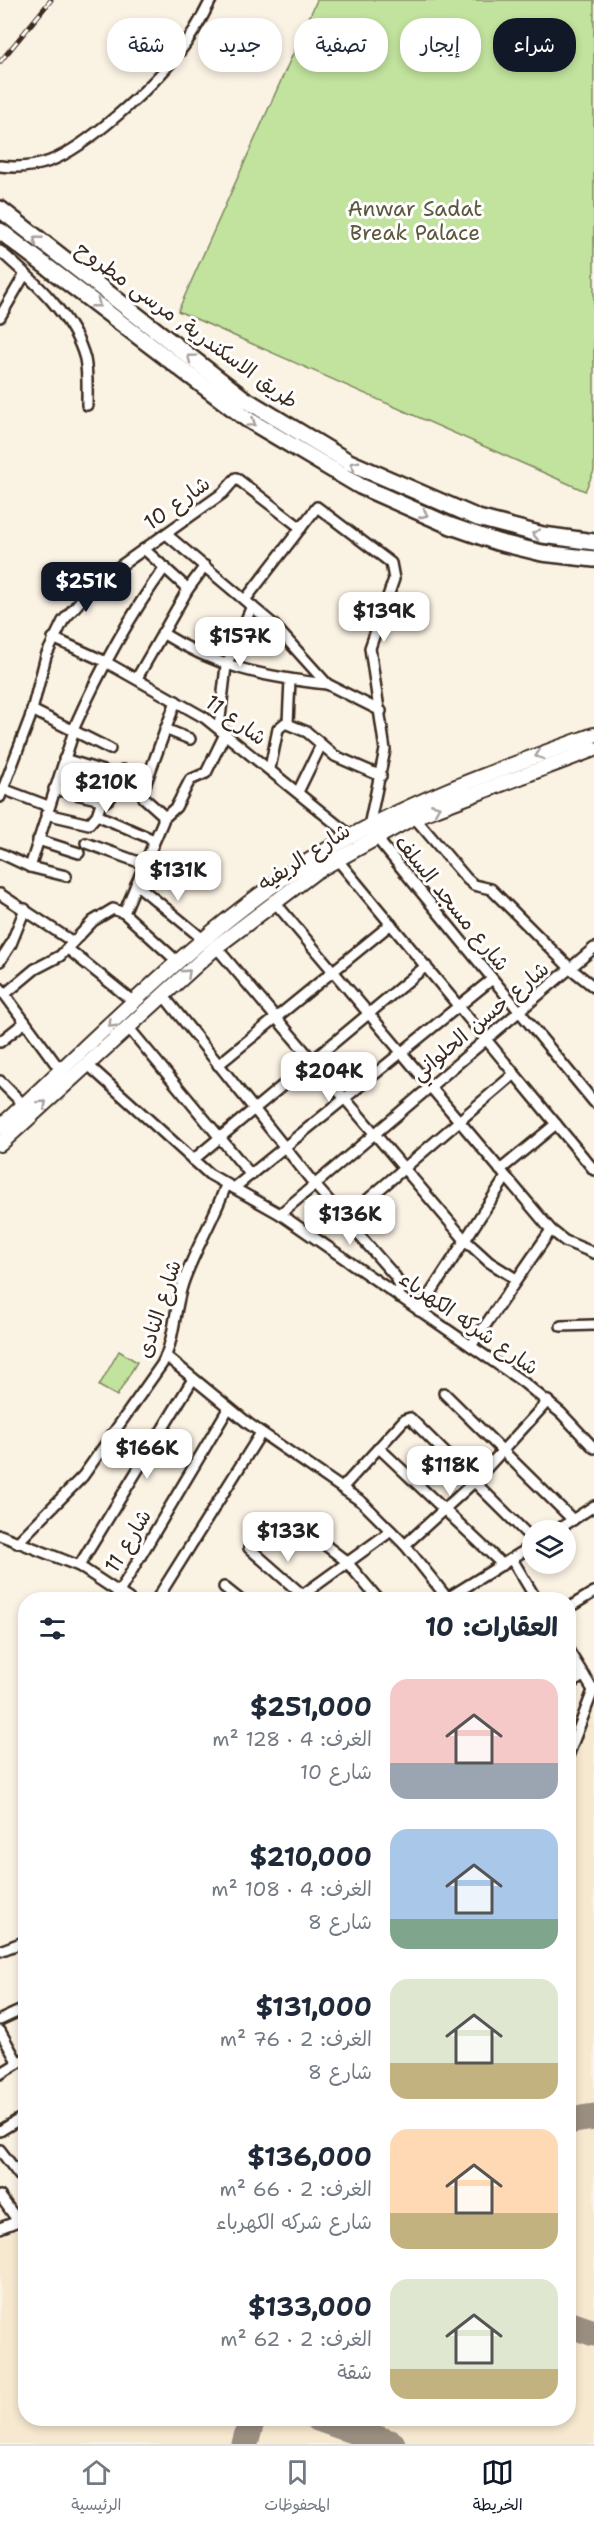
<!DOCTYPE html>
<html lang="ar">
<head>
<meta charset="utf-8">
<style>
  :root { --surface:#fff; --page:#f6f6f7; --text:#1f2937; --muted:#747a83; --line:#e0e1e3; --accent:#111827 }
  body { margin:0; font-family:"Shantell Sans","Playpen Sans Arabic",sans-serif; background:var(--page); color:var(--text); direction:rtl; height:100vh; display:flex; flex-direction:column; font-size:22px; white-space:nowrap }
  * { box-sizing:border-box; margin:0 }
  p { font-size:20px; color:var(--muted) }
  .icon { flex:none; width:33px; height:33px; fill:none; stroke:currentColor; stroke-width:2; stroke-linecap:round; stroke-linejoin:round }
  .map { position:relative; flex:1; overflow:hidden; direction:ltr }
  .drawer { position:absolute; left:18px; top:1592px; width:558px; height:834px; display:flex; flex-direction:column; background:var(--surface); border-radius:24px; box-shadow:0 3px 9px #0003; direction:rtl }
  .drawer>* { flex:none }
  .guide { position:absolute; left:18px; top:18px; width:558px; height:54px; direction:rtl; display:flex; gap:12px }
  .buttons { position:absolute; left:522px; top:1520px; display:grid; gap:12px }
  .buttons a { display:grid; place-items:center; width:54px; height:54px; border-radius:50%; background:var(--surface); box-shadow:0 3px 9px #0003; font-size:30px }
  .price { position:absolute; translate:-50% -51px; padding:0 14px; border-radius:12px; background:#fff; color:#222; font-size:20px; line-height:39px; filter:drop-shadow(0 2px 3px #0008) }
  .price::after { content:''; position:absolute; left:50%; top:36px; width:18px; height:14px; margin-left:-9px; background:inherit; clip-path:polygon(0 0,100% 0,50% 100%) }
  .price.on { background:var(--accent); color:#fff }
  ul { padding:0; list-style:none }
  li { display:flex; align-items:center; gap:18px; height:150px; padding:0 18px }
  li span { display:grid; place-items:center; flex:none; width:168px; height:120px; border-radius:18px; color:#555 }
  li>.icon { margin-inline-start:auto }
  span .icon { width:72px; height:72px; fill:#fffc; stroke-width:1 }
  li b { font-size:26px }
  h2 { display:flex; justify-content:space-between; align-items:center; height:72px; padding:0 18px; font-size:26px }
  .pill { padding:0 21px; border-radius:24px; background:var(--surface); box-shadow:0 3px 9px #0003; font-size:21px; line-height:54px }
  .pill.on { background:var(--accent); color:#fff }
  .menu { display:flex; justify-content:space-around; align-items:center; height:84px; border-top:2px solid var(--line); background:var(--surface); font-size:16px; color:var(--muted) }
  .menu a { display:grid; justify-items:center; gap:3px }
  .menu .on { color:var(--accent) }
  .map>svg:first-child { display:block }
  .built { fill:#f7e9d0 }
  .green { fill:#c1e39d; stroke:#7e865e; stroke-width:1.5 }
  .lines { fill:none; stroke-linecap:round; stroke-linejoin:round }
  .taxiway { stroke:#9a8e80; stroke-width:27 }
  .street-casing { stroke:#3b2a1e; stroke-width:14 }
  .secondary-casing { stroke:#3b2a1e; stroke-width:18 }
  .primary-casing { stroke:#3b2a1e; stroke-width:20 }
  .street { stroke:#fff; stroke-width:9 }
  .secondary { stroke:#fff; stroke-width:14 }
  .primary { stroke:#fff; stroke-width:15 }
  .rail-casing { stroke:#3b2a1e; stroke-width:5 }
  .rail { stroke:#fff; stroke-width:3; stroke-dasharray:9; stroke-linecap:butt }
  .oneway { stroke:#a79f9a }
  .labels { text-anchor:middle; stroke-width:6; stroke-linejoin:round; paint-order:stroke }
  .park-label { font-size:21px; fill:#5c583e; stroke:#fff }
  .street-label { font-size:21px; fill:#3b2a1e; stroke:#fff }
</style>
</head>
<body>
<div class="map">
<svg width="594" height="2444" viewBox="0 0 594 2444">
  <rect width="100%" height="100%" fill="#faf2e3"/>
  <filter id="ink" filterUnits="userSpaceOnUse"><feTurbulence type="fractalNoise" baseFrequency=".0167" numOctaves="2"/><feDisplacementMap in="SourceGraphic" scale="12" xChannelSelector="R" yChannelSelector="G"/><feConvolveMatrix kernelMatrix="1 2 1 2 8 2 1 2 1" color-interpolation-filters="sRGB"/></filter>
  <g filter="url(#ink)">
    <!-- built -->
    <path class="built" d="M594,1707V2444H0V2237L25,2227L26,2418H568V1775Z"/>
    <!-- green -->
    <g class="green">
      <path d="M317,0H594V471L585,491L178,311Z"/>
      <path d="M119,1351L137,1362L117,1396L99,1386Z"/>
    </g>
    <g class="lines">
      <!-- taxiway -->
      <g class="taxiway">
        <path d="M568,2121L594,2117"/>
        <path d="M568,2324L594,2333"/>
        <path d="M318,2418L392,2444"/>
        <path d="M245,2444L252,2418"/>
      </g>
      <defs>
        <g id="street">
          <path d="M0,166C16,168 34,167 50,161C87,147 152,87 177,55C191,38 201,20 211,0"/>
          <path d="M0,251C32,279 74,316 85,359C88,374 87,390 87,405"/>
          <path d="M0,317L25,274"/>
          <path d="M166,534L273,624L327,684L381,711"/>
          <path d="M144,549L188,589"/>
          <path d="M245,600L317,507L391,563L394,579L370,648L385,750L369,826"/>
          <path d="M162,633C216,667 264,677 327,684"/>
          <path d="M53,638L104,661L205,718L351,836"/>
          <path d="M137,678L188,589L205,566"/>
          <path d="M32,710L110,749"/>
          <path d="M288,723L290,680"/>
          <path d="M219,727L226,666L252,606"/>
          <path d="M165,729L190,739"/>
          <path d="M73,730C99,672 127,619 165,567"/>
          <path d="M64,759L119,776"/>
          <path d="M270,768L278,729L285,723L307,732L335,756L381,776"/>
          <path d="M3,789L48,806"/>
          <path d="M54,789L106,801L111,797L123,770L148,776"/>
          <path d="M298,792L321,745"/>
          <path d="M0,797L30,718L46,656L63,621L88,592L102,579L223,493L236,478L301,528"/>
          <path d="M46,814L89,824L97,815L102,800"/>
          <path d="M97,815L154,840"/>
          <path d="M414,817L467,879L474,885L491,889L570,968L594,987"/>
          <path d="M164,818L176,807L190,780L206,773L226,732"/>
          <path d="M375,836L594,1102"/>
          <path d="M38,840L79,853"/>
          <path d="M86,843L144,864"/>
          <path d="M0,853L30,867L66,876"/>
          <path d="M336,858L594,1170"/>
          <path d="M30,867L74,731"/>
          <path d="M136,884L204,940"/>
          <path d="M0,894L73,942"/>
          <path d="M273,900L551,1230L565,1241L594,1253"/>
          <path d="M124,913L163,821V815L144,798L143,791L176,701"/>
          <path d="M216,947L465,1240L489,1262L516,1279"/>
          <path d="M68,949L135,1003"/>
          <path d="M0,961L11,944L25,909"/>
          <path d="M0,988L61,1071"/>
          <path d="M5,994L35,969L60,956L93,921L113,909L124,913L179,963"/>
          <path d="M163,995L315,1185L395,1276L400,1286L399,1297"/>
          <path d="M128,1027L251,1175"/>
          <path d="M0,1042L25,1022"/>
          <path d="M87,1064L209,1174L280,1214L523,1382L561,1413L594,1448"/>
          <path d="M218,1065L391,924"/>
          <path d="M0,1081L24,1105"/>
          <path d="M193,1160L426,966"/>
          <path d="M500,1170L556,1124"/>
          <path d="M234,1188L491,980"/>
          <path d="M280,1214L594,948"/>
          <path d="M345,1219L514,1074"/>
          <path d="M419,1311L506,1177"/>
          <path d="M561,1326L594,1325"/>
          <path d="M471,1346L551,1230"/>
          <path d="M166,1356L249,1424L362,1502L405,1545L448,1599"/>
          <path d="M444,1393L573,1520"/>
          <path d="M379,1448L503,1565"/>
          <path d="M343,1487L404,1420L410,1418L532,1539"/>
          <path d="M294,1521L346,1561L378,1599"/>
          <path d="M557,1530L594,1506"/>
          <path d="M0,1535L79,1566L129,1599"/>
          <path d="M17,1543L83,1476L162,1364C175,1339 174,1310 183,1283C195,1249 214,1219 226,1185"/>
          <path d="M405,1545L474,1482L548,1401"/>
          <path d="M249,1548L307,1599"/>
          <path d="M512,1559L536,1599"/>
          <path d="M79,1566L193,1379"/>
          <path d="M224,1587L239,1599"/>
          <path d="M115,1599L228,1409"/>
          <path d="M157,1599L261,1433"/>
          <path d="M297,1599L391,1531"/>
          <path d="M446,1599L532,1546"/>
          <path d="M568,1608L594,1592"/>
          <path d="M568,1650L593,1690"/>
          <path d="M568,1686L584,1675"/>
          <path d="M568,1756L594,1688"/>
          <path d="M0,1951L26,1941"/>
          <path d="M0,2020L26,2008"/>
          <path d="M0,2031L18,2063"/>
          <path d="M0,2074L26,2058"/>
          <path d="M0,2131L26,2115"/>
          <path d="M0,2150L26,2184"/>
          <path d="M0,2196L18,2221"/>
          <path d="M0,2228L26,2218"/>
        </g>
        <g id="secondary">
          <path d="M0,1127C100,1036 205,924 320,854C406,802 500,769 594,735"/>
          <path d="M0,1144L216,947L315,872L414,817L594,749"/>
        </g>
        <g id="primary">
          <path d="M0,209L243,398L349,462L478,518L543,535L594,542"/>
          <path d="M0,231L247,419L360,486L451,526L497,542L542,553L594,559"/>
        </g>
      </defs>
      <!-- street casing -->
      <use href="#street" class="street-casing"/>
      <!-- secondary casing -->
      <use href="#secondary" class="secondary-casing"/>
      <!-- primary casing -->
      <use href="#primary" class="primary-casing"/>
      <!-- street -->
      <use href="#street" class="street"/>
      <!-- secondary -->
      <use href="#secondary" class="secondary"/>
      <!-- primary -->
      <use href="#primary" class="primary"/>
      <defs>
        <path id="rail" d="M0,62L51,0"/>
      </defs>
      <!-- rail casing -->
      <use href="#rail" class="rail-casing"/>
      <!-- rail -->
      <use href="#rail" class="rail"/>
    </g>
    <!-- one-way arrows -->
    <defs><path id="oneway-chevron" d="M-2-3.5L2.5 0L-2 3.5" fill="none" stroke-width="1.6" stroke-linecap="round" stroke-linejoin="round" transform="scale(1.5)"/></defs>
    <g class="oneway">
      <use href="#oneway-chevron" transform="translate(37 240) rotate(-141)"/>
      <use href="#oneway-chevron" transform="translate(97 304) rotate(38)"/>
      <use href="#oneway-chevron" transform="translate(191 358) rotate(-143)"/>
      <use href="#oneway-chevron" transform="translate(252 423) rotate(34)"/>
      <use href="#oneway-chevron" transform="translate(354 465) rotate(-152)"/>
      <use href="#oneway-chevron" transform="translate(424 514) rotate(24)"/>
      <use href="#oneway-chevron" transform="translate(536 534) rotate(-168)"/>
      <use href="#oneway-chevron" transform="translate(539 755) rotate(160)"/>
      <use href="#oneway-chevron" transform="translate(436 808) rotate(-22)"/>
      <use href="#oneway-chevron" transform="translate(187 973) rotate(-43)"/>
      <use href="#oneway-chevron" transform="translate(112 1024) rotate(137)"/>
      <use href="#oneway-chevron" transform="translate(43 1104) rotate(-42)"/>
    </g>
  </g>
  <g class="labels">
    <!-- park labels -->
    <g class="park-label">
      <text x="415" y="216">Anwar Sadat<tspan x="415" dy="24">Break Palace</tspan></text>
    </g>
    <!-- street labels -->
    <g class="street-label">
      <text transform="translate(187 325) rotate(36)" y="7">طريق الاسكندرية, مرسى مطروح</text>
      <text transform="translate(177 503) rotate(-36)" y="7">شارع 10</text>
      <text transform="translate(236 720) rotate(36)" y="7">شارع 11</text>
      <text transform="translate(304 857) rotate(-33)" y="7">شارع الريفيه</text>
      <text transform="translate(452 903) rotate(51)" y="7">شارع مسجد السلف</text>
      <text transform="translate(480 1021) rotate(-40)" y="7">شارع حسن الحلواني</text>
      <text transform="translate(159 1309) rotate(-72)" y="7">شارع النادى</text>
      <text transform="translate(469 1323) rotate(35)" y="7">شارع شركه الكهرباء</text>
      <text transform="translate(128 1541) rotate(-59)" y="7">شارع 11</text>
    </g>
  </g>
</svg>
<div class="buttons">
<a><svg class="icon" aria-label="layers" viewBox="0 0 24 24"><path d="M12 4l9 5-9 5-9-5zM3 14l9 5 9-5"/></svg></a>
</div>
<b class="price on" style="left:86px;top:613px">$251K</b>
<b class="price" style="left:384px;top:643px">$139K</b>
<b class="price" style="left:240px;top:668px">$157K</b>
<b class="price" style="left:106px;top:814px">$210K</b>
<b class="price" style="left:178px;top:902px">$131K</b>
<b class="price" style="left:329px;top:1103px">$204K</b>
<b class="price" style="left:350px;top:1246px">$136K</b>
<b class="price" style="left:147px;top:1480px">$166K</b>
<b class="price" style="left:450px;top:1497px">$118K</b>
<b class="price" style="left:288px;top:1563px">$133K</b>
<div class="guide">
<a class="pill on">شراء</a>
<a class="pill">إيجار</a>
<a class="pill">تصفية</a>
<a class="pill">جديد</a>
<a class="pill">شقة</a>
</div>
<section class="drawer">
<h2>العقارات: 10<svg class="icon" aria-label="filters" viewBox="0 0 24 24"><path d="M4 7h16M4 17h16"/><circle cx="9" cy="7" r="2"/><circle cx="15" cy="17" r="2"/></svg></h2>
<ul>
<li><span style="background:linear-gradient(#f6c9c9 70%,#9aa5b1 0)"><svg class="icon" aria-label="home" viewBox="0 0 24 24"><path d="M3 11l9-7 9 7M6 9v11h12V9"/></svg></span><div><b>$251,000</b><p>الغرف: 4 · 128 m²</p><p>شارع 10</p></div></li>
<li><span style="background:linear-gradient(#a9c7e8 75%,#7fa58c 0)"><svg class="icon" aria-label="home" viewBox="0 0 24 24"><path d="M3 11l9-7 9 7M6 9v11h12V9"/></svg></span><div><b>$210,000</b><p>الغرف: 4 · 108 m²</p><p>شارع 8</p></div></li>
<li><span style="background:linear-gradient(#dfe7d0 70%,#c2b280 0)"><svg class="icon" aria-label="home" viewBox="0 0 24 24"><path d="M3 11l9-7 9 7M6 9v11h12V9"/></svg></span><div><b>$131,000</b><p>الغرف: 2 · 76 m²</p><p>شارع 8</p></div></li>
<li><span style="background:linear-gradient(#ffd9b3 70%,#c2b280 0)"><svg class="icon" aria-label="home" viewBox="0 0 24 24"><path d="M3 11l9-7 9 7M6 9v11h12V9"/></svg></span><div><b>$136,000</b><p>الغرف: 2 · 66 m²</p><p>شارع شركه الكهرباء</p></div></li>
<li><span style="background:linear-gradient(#dfe7d0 75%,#c2b280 0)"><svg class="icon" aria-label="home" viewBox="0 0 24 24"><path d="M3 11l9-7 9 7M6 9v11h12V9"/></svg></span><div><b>$133,000</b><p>الغرف: 2 · 62 m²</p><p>شقة</p></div></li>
</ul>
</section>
</div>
<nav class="menu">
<a class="on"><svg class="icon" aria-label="map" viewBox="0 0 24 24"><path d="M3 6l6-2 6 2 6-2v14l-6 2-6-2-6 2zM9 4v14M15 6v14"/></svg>الخريطة</a>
<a><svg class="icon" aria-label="saved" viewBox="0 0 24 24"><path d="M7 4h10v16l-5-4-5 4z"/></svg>المحفوظات</a>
<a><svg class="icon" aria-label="home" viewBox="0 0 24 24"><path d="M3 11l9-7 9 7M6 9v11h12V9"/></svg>الرئيسية</a>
</nav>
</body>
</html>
